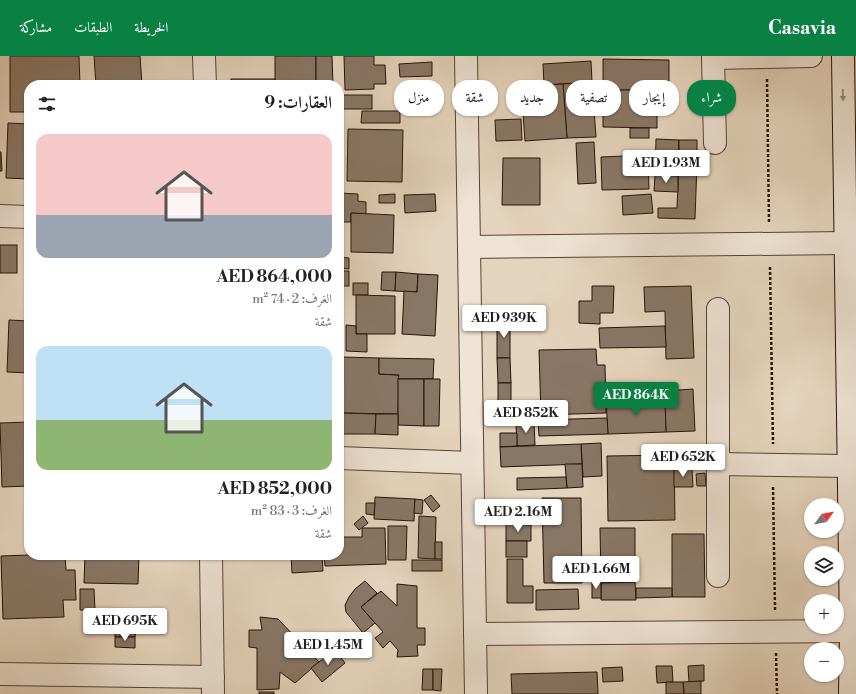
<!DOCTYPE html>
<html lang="ar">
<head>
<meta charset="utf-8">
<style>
  :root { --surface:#fff; --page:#f2f2f2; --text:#222; --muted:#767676; --accent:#0b8043 }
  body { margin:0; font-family:"Libre Bodoni",Amiri,serif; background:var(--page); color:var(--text); direction:rtl; height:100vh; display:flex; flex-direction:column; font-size:15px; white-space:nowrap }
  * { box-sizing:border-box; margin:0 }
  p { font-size:13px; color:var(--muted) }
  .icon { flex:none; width:22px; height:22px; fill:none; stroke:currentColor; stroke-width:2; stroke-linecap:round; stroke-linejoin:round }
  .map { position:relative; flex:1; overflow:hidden; direction:ltr }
  .side { position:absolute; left:24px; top:24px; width:320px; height:480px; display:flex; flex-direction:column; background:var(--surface); border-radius:16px; box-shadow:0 1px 3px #0004; direction:rtl }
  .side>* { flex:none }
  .banner { position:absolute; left:356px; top:24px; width:380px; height:36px; direction:rtl; display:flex; gap:8px }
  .needle { width:26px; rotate:57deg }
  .controls { position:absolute; left:804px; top:442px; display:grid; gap:8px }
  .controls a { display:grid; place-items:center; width:40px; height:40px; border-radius:50%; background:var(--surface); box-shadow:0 1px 3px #0004; font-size:20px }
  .price { position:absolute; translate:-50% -34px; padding:0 9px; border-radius:4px; background:#fff; color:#222; font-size:13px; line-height:26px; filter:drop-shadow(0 1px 2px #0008) }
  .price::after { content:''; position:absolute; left:50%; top:24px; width:12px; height:9px; margin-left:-6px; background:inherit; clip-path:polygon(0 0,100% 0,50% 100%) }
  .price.active { background:var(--accent); color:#fff }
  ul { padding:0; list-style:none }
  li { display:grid; align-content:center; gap:8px; height:212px; padding:0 12px }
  li span { display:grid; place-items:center; height:124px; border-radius:12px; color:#555 }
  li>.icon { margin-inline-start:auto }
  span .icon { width:72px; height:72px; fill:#fffc; stroke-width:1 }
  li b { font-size:17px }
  h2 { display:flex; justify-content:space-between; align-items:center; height:48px; padding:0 12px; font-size:17px }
  .chip { padding:0 14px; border-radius:16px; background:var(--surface); box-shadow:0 1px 3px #0004; font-size:14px; line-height:36px }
  .chip.active { background:var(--accent); color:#fff }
  header { display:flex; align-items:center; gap:24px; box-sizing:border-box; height:56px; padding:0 20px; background:var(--accent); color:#fff }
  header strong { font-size:19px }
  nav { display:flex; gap:22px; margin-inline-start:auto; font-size:14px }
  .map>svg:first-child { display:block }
  .building { fill:#897766; stroke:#261207 }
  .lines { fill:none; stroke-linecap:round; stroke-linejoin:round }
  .street-casing { stroke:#564234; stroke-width:24 }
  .secondary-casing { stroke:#261207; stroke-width:24 }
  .path { stroke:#261207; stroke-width:2.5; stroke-dasharray:3 2; stroke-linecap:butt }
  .street { stroke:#eee3d4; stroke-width:22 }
  .secondary { stroke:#eee3d4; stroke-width:22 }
  .oneway { fill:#948578 }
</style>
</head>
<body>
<header>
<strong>Casavia</strong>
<nav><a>الخريطة</a><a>الطبقات</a><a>مشاركة</a></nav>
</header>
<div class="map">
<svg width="856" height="638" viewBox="0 0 856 638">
  <rect width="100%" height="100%" fill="#e5d4bd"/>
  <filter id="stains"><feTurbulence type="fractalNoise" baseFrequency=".005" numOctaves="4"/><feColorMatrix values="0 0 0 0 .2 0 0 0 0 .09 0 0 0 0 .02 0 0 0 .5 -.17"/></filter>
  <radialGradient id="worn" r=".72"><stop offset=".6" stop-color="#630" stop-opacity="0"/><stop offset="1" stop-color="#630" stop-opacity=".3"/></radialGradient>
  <!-- building -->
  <g class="building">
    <path d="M10,0H79L80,29H29V56H10Z"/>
    <path d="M94,0H140L142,29H96Z"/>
    <rect x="275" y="0" width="41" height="29"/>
    <path d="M316,0H332L333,29H316Z"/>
    <path d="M344,0H374V9H385L386,28H374V33L345,34Z"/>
    <path d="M603,3L669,4V34H603Z"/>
    <path d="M591,5L592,26L544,29L543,8Z"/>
    <path d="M432,6V20L400,21L399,8Z"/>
    <rect x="231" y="23" width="44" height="6"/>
    <path d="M592,26L596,81L567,82L563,28Z"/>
    <path d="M563,28L567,82L525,85L521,30Z"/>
    <path d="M603,34H669V55H657V72L603,71Z"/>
    <rect x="339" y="39" width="33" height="14"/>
    <path d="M362,55H400V67H361Z"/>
    <path d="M521,63L522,84L496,85L495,64Z"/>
    <path d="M8,67L29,68V123L6,122Z"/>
    <path d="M339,70H342L341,81L339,80Z"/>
    <rect x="630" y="72" width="19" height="10"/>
    <path d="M348,73L403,74L402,126L347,125Z"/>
    <path d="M656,83L679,84L678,120L655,119Z"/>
    <path d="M679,84H697V107L679,106Z"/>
    <path d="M594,86L596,127L578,128L576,87Z"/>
    <path d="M0,96H1L2,115H0Z"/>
    <path d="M648,99L649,133L602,134L601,101Z"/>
    <path d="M503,102H540V149H502Z"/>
    <path d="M679,106L697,107L695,163L658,162V152H677Z"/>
    <path d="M655,119L678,120V136L654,135Z"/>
    <path d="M339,137L358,138V145L366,146V158L351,157V166H339Z"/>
    <path d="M395,138V147H379V139Z"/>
    <path d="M435,138L436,155L405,157L404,139Z"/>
    <path d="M651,138L653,157L623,159L622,140Z"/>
    <path d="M351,157L394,159L393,197L351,196Z"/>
    <rect x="0" y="189" width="17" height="28"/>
    <path d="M339,201L349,202V213L339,212Z"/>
    <rect x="339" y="215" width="10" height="15"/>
    <path d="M382,216H396L395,235L381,234Z"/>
    <path d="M396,216L418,218L417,236L395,235Z"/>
    <path d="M418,218L438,219L435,280L402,278L404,235L417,236Z"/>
    <rect x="353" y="227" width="15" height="12"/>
    <path d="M592,230H614L613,257H600V268L579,267V245H592Z"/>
    <path d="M691,230L694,302L666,303L665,255L645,256L644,231Z"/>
    <path d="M356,239L395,240V278H356Z"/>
    <path d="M9,264L29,265V317L7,316Z"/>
    <rect x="497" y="264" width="13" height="38"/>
    <path d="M346,269L356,270V278H367V296L346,295Z"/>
    <path d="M665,270L666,291L600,292L599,272Z"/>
    <path d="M596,293L597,309H605L606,357L541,359L539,294Z"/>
    <path d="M341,301L379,302V318L399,319L398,358L341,357Z"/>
    <path d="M379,302L434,303L433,323H398L399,319L379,318Z"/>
    <path d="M497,302H510L511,327H498Z"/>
    <path d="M398,323H424V370L398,369Z"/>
    <path d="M424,323H440L439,370H424Z"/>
    <rect x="498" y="327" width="13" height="28"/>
    <path d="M693,333L695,375L666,376L664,335Z"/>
    <path d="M665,342L666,376L608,378L606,343Z"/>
    <path d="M341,357L376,358L375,378H340Z"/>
    <path d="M376,358H398V379L375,378Z"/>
    <path d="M607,362L608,378L539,380L538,364Z"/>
    <path d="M29,366V430L2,431L0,367Z"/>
    <path d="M534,367L535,389L517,390L516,368Z"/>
    <path d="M500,377H517V390L500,391Z"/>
    <path d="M601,387L602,420L583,421L581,388Z"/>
    <path d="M581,388L582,408L501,411L500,391Z"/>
    <path d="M674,399L675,464L608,465L607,400Z"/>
    <path d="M565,408H582L583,431L567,432Z"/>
    <path d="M674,412H692L693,431H674Z"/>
    <path d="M705,417L706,430H697L696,418Z"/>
    <path d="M566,421L567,432L517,434V422Z"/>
    <path d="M431,439L440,450L433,456L424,444Z"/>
    <path d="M375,441L415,443L414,465L374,463Z"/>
    <path d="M542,442H581L582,527H544Z"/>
    <path d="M415,443L423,444L422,458L414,457Z"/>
    <path d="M366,447H375L374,459L366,458Z"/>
    <path d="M363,460L368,467L359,474L354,468Z"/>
    <path d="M419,460L436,461L435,503L418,502Z"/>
    <path d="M339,468H342L343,481H362V472H385L386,508L325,510L324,499H339Z"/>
    <path d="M506,468L531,469V485H506Z"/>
    <path d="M388,470H407L406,504H388Z"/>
    <path d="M600,472H635V526L601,527Z"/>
    <path d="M672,478H704L705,541H672Z"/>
    <rect x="506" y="485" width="21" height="16"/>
    <rect x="435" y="486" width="7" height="17"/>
    <path d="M29,499H65L66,514H75L76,544H63L64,561L3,563L1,500Z"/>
    <path d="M85,499H139L138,528L84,527Z"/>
    <path d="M291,499H322L323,515L292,517Z"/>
    <path d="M507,503H523V530H533V547H507Z"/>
    <rect x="412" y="504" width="30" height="11"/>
    <path d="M365,525L377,537L361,551L375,567L363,577L346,556L345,549L349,541L355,533Z"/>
    <path d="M635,526L636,544H601V527Z"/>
    <rect x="592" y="527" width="9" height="15"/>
    <path d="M397,528L417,530V572H425V589H417L418,600L397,601L398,594L390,585L383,592L375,582L383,576L361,551L381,535L397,550Z"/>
    <path d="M636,532H672V541L636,542Z"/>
    <path d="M80,533H94L95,554H80Z"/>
    <path d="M578,533L579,553L536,554V534Z"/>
    <path d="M94,559H110V575L94,574Z"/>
    <path d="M260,561L278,563L319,606L295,627L280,616L279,633L257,634V592L249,591V574H262Z"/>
    <path d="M115,572H136L135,581H115Z"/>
    <path d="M115,581H135V592L115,591Z"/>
    <path d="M335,594L345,607L322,626L311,612Z"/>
    <path d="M704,609V625L689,626L688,610Z"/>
    <path d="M656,610H672L673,626L657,627Z"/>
    <path d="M622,611L623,625L603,626L602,612Z"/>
    <path d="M423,613H433V634H422Z"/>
    <path d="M433,613H442L441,635L433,634Z"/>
    <path d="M597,616L598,638H512L511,618Z"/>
    <path d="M701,625V638H684L683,626Z"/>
    <path d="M666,626H683L684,638H666Z"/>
    <rect x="259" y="636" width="15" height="2"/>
  </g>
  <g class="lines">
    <defs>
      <g id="street">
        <path d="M204,0L205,29"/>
        <path d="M466,0L476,638"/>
        <path d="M713,0L715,87"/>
        <path d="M713,2L811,0"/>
        <path d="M0,160L29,161"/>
        <path d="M469,191L845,187"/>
        <path d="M718,253V520"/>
        <path d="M339,402L472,407"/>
        <path d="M718,408L848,410"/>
        <path d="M211,499L213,638"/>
        <path d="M475,578L851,575"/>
        <path d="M0,618L213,621"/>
      </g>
      <path id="secondary" d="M843,0L851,575L850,638"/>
    </defs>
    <!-- street casing -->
    <use href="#street" class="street-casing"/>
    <!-- secondary casing -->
    <use href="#secondary" class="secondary-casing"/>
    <!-- path -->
    <g class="path">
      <path d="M767,23L769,166"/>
      <path d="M770,211L773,388"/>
      <path d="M773,431L775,554"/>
      <path d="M776,597L777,638"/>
    </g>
    <!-- street -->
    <use href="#street" class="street"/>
    <!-- secondary -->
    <use href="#secondary" class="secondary"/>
  </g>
  <!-- one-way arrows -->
  <defs><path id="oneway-solid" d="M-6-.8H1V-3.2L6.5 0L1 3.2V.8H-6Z"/></defs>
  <use class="oneway" href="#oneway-solid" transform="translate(843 39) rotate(89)"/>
  <rect width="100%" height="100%" filter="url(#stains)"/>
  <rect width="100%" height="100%" fill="url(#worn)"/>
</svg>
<div class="controls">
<a><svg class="needle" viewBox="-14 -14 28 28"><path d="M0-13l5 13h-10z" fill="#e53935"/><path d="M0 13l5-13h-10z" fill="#767676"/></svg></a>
<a><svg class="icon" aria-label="layers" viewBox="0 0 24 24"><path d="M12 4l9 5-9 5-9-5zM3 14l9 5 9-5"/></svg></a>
<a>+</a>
<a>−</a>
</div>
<b class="price" style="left:666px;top:128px">AED 1.93M</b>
<b class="price" style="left:504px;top:283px">AED 939K</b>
<b class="price active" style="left:636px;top:360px">AED 864K</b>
<b class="price" style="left:526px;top:378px">AED 852K</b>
<b class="price" style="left:683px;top:422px">AED 652K</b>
<b class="price" style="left:518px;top:477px">AED 2.16M</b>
<b class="price" style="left:596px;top:534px">AED 1.66M</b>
<b class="price" style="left:125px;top:586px">AED 695K</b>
<b class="price" style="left:328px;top:610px">AED 1.45M</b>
<div class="banner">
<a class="chip active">شراء</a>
<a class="chip">إيجار</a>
<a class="chip">تصفية</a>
<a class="chip">جديد</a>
<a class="chip">شقة</a>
<a class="chip">منزل</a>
</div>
<section class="side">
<h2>العقارات: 9<svg class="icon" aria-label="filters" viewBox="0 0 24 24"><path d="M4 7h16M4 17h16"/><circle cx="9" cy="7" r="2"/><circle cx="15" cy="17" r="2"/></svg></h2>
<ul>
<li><span style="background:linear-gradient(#f6c9c9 65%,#9aa5b1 0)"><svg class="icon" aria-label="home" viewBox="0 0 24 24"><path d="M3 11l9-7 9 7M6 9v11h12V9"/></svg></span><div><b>AED 864,000</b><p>الغرف: 2 · 74 m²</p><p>شقة</p></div></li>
<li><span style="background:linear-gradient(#bfe0f5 60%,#8fb573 0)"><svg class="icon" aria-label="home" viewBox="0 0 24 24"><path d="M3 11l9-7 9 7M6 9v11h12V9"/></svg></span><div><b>AED 852,000</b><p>الغرف: 3 · 83 m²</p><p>شقة</p></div></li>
</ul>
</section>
</div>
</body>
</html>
